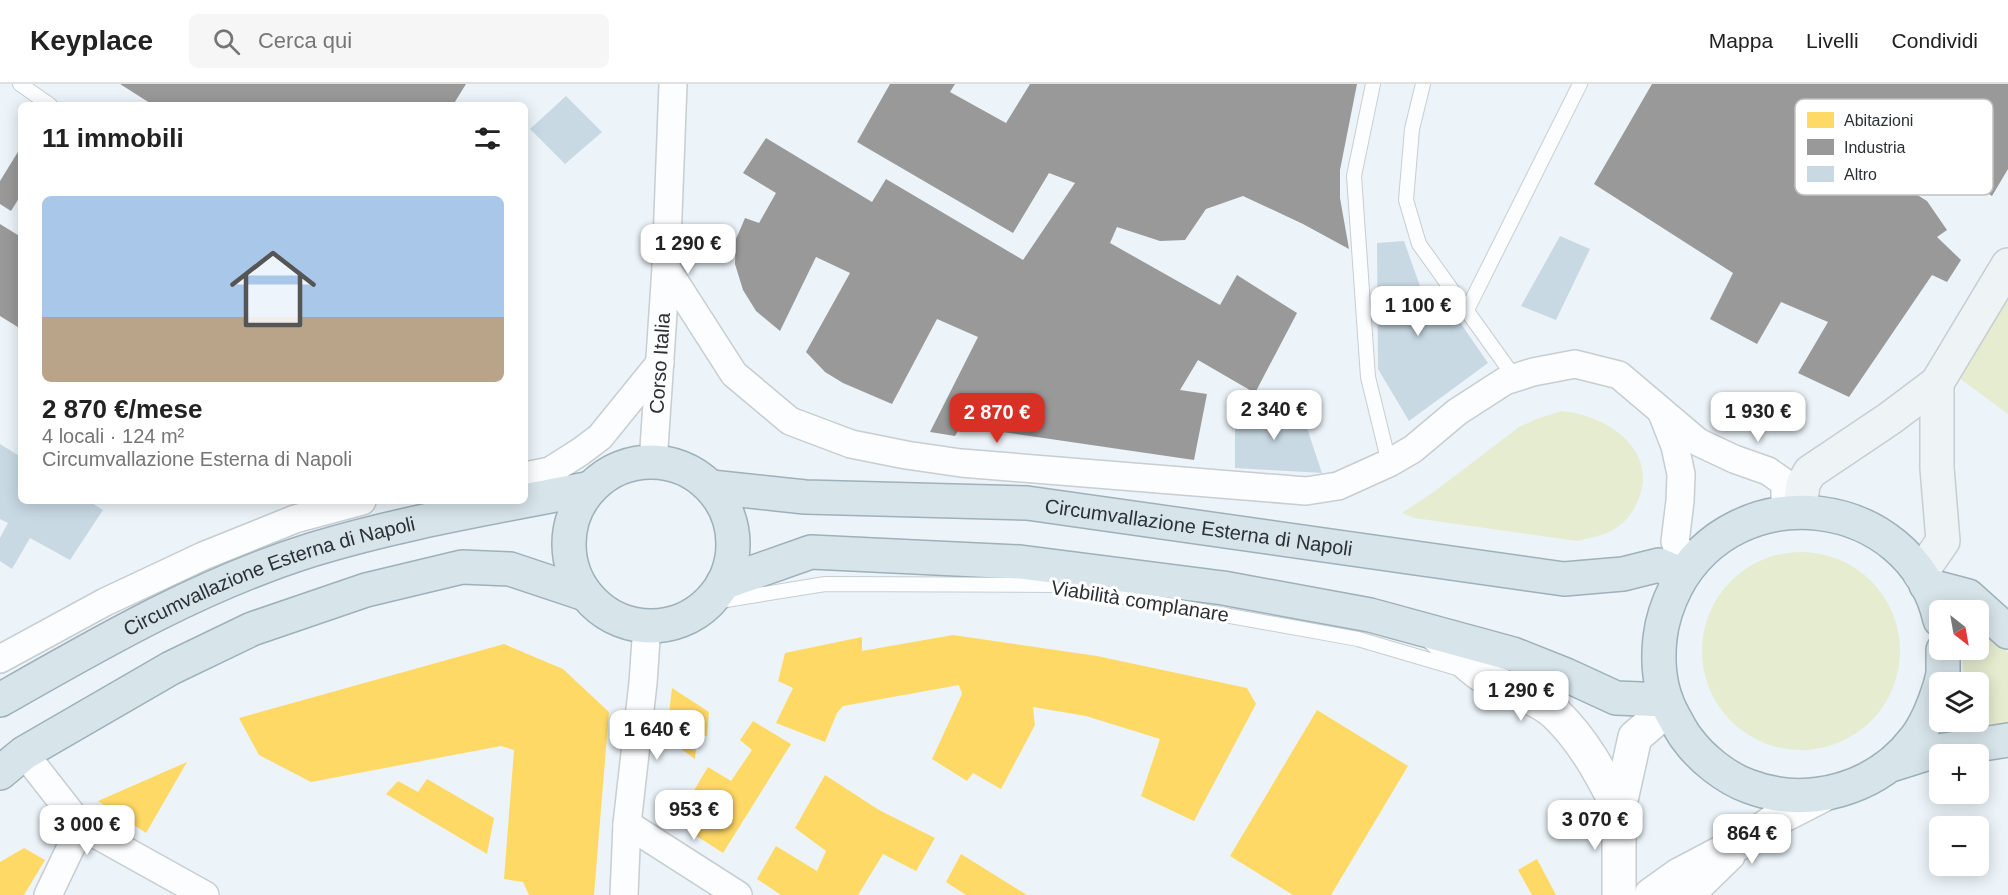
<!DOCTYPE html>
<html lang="it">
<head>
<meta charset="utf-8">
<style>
  :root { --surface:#fff; --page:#f6f6f6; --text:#222; --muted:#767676; --line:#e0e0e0; --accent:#d93025 }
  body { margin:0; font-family:Arial,sans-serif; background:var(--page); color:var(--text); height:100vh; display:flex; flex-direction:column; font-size:22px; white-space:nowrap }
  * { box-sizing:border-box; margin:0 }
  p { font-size:20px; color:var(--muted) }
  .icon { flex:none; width:33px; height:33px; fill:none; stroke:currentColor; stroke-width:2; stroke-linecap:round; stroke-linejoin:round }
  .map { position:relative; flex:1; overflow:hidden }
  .sheet { position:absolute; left:18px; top:18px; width:510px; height:402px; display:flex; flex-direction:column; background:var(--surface); border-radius:9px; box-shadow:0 3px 15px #0003 }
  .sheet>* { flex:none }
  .needle { width:39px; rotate:149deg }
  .tools { position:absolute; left:1929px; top:516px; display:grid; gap:12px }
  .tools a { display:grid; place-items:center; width:60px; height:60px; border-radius:9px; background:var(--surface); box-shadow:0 3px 15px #0003; font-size:30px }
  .price { position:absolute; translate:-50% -51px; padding:0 14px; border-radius:12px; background:#fff; color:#222; font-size:20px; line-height:39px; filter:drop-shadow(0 2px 3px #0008) }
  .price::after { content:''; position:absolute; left:50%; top:36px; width:18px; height:14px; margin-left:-9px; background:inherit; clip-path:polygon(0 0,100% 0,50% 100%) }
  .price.on { background:var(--accent); color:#fff }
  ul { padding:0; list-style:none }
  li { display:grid; align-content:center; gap:12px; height:318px; padding:0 24px }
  li span { display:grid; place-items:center; height:186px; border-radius:9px; color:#555 }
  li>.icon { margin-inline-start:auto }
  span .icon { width:108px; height:108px; fill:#fffc; stroke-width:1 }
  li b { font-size:26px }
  h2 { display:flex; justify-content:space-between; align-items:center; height:72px; padding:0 24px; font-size:26px }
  header { display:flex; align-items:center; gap:36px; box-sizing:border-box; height:84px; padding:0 30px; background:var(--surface); border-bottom:2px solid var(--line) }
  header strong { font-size:28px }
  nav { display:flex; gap:33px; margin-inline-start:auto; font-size:21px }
  .search { width:420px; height:54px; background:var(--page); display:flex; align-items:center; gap:15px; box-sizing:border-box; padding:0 21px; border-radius:9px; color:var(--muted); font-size:22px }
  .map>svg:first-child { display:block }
  .green { fill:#e5eccf }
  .homes { fill:#ffd966 }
  .industry { fill:#999 }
  .building { fill:#c8d9e3 }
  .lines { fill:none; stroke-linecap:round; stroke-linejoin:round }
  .service-casing { stroke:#c7cdd1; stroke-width:16 }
  .minor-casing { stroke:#c7cdd1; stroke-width:30 }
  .tertiary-casing { stroke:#c7cdd1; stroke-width:36 }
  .secondary-casing { stroke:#c7cdd1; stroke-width:36 }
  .trunk-casing { stroke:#9eb0b9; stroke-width:36 }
  .service { stroke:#fcfdfe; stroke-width:14 }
  .minor { stroke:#fcfdfe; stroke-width:27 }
  .tertiary { stroke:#fcfdfe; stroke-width:33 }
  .secondary { stroke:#eef3f6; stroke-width:33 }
  .trunk { stroke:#d7e4ea; stroke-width:33 }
  .labels { text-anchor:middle; stroke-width:6; stroke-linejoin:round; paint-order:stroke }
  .street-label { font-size:20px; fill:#2b3134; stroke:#fff }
  .key { fill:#fff; stroke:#bfc1c2; stroke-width:1.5 }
  .key-label { font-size:16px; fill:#2b3134 }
</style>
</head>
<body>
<header>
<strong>Keyplace</strong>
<div class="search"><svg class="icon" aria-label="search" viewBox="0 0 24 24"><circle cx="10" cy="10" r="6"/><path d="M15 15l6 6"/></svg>Cerca qui</div>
<nav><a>Mappa</a><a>Livelli</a><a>Condividi</a></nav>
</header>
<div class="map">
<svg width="2008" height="811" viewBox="0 0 2008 811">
  <rect width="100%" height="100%" fill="#ecf4f9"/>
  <!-- green -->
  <g class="green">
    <path d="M2008,197V330L1951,288Z"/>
    <path d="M1562,327C1605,331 1658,364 1639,414C1634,428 1625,439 1613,446C1602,452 1589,454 1577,457L1414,434L1402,429L1435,407L1519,343L1539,334Z"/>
    <circle cx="1801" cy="567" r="99"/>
    <path d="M1979,547L2008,568V640L1947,644L1949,638H1978V598H1962L1964,594L1962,566H1978Z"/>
  </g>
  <!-- homes -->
  <g class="homes">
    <path d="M953,551L1097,572L1247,604L1256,620L1194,737L1141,712L1160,655L1086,632L1033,623L1035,641L1001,705L973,689L967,697L932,675L962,610L959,601L843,622L837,629L825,658L776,639L793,604L778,597L785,569L862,553V567Z"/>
    <path d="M504,560L563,585L609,628L594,811H529L523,798L504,795L514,666L501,662L311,698L259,671L239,634Z"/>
    <path d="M672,604L709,628L707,652L697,654L695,675L666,654Z"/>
    <path d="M1317,626L1408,682L1331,811H1293L1230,772Z"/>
    <path d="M753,637L791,660L723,769L675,738L708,683L731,697L752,666L740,656Z"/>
    <path d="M187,678L146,749L98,717Z"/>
    <path d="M825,691L879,726L935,754L916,787L883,770L858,811H781L757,795L776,762L817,787L826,767L795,744Z"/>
    <path d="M427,695L494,734L487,770L386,710L398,697L418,708Z"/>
    <path d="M24,764L45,776L24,811H0V778Z"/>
    <path d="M961,770L1027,811H966L946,798Z"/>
    <path d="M1537,775L1556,811H1532L1518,786Z"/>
  </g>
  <!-- industry -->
  <g class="industry">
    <path d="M120,0H466L453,21H153Z"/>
    <path d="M890,0H955L950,8L1006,39L1030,0H1357L1340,86V114L1349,165L1303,140L1243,112L1206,125L1185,156L1160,157L1117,143L1110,159L1220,221L1237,191L1297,229L1255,309L1198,276L1180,306L1207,310L1194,376L961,342L955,352L930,348L978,253L937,235L892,320L843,299L825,288L806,268L850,189L816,173L780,247L756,227L743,206L735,180L736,155L745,134L759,139L776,109L743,89L766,54L872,118L886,95L1023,176L1075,99L1049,89L1013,149L857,58Z"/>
    <path d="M1652,0H2008V85L1992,112L1893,50L1867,89L1893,96L1927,117L1947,146L1937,153L1961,176L1947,198L1932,191L1849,313L1798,289L1828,238L1781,218L1757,260L1710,235L1733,189L1594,100Z"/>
    <path d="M21,63V111L11,127L0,120V97Z"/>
    <path d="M0,140L21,153V245L0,232Z"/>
  </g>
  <!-- building -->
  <g class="building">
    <path d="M566,12L602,48L565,80L530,45Z"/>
    <path d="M1560,152L1590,165L1556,236L1521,222Z"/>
    <path d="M1404,157L1421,205L1415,209L1430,229L1448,221L1488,279L1409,337L1378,285L1377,159Z"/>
    <path d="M1266,314L1303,332L1322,389L1235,384V326L1256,332Z"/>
    <path d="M0,360L21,373V417H89L103,426L70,476L30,454L12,485L0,477V454L8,439L0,435Z"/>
  </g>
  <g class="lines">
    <defs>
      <g id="service">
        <path d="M20,0L50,21"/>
        <path d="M1373,0L1354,92L1368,293L1389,379"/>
        <path d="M1423,0L1412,45L1406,116L1419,160L1515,294"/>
        <path d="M1466,228L1580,0"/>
        <path d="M708,519L825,500L1058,501L1358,555L1460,585"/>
      </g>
      <g id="minor">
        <path d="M666,184L734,290L790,337L851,360L906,371L961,379L1306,407L1338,402L1389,379L1413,365L1457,328L1505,297L1533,288L1575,280L1619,291L1698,358L1734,375L1768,387L1785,399V428"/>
        <path d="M1662,329L1675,362L1681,390L1680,417L1675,458L1688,482"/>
        <path id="s1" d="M653,379L666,184L673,0"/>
        <path d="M525,392L550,387L580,368L600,353L660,279"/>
        <path d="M0,575L105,518L203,472L295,435L362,417"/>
        <path d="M24,669L81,742L205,811"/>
        <path d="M627,740L738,811"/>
        <path d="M48,811L81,742"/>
        <path d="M624,811L627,740L643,599L647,541"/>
        <path d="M1691,811L1731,772"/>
      </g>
      <g id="tertiary">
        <path d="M1434,549C1450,563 1465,580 1483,592C1506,606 1535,611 1556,630C1584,657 1602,691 1619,725"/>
        <path d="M1619,811V725L1635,653L1669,624"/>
        <path d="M1651,811L1679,791L1751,753L1782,732L1823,711"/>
      </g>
      <g id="secondary">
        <path d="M1800,427L1803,400L1810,388L1889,335L1937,299L2008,181"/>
        <path d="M1920,490L1943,457L1937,384V299"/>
      </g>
      <g id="trunk">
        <circle cx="651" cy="460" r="82"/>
        <path id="s2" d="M711,403L805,413L1027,419L1564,495L1623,490L1659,481L1682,491"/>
        <path d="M723,499L811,468L1020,478L1223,504L1370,531L1513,570L1566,591L1616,614L1666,616"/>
        <path d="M1926,501L1968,512L2008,548"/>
        <path d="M1940,536C1911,410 1737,389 1676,503C1668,519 1662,535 1660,554C1657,581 1660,609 1674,633C1678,640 1682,649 1688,656C1702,675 1726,694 1748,702C1808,725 1877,705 1915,655C1927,640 1934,621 1940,602"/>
        <path d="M1941,598L1943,590V566"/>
        <path id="s3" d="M0,616C100,559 200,501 311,466C402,438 497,423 591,404"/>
        <path d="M1894,680L1932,668L2008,656"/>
        <path d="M0,689L24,669L171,584L252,545L366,506L462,483L510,485L585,510"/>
      </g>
    </defs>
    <!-- service casing -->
    <use href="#service" class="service-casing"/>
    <!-- minor casing -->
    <use href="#minor" class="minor-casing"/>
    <!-- tertiary casing -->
    <use href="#tertiary" class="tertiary-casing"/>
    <!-- secondary casing -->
    <use href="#secondary" class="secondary-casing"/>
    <!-- trunk casing -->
    <use href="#trunk" class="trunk-casing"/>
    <!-- service -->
    <use href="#service" class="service"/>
    <!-- minor -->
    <use href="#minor" class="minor"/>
    <!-- tertiary -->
    <use href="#tertiary" class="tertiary"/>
    <!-- secondary -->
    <use href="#secondary" class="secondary"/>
    <!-- trunk -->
    <use href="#trunk" class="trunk"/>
  </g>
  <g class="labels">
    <!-- street labels -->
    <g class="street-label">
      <text dy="7" stroke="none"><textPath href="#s1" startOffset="100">Corso Italia</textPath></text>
      <text dy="7" stroke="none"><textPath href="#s2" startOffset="490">Circumvallazione Esterna di Napoli</textPath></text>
      <text dy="7" stroke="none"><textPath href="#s3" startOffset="298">Circumvallazione Esterna di Napoli</textPath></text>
      <text transform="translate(1140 517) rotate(9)" y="7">Viabilità complanare</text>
    </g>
  </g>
  <!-- legend -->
  <rect x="1795" y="15" width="198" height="96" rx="9" class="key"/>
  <rect x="1807" y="28" width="27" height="16" fill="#ffd966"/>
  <rect x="1807" y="55" width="27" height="16" fill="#999"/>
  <rect x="1807" y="82" width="27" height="16" fill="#c8d9e3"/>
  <g class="key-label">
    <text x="1844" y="42">Abitazioni</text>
    <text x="1844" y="69">Industria</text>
    <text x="1844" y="96">Altro</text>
  </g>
</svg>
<div class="tools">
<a><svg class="needle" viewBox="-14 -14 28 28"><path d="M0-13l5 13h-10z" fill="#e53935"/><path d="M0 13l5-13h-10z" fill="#767676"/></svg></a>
<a><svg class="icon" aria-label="layers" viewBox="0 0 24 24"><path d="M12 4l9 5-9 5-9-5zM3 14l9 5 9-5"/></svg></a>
<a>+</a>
<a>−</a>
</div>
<b class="price" style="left:688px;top:191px">1 290 €</b>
<b class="price" style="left:1418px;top:253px">1 100 €</b>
<b class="price" style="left:1274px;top:357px">2 340 €</b>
<b class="price" style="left:1758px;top:359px">1 930 €</b>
<b class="price on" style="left:997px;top:360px">2 870 €</b>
<b class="price" style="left:1521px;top:638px">1 290 €</b>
<b class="price" style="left:657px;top:677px">1 640 €</b>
<b class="price" style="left:694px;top:757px">953 €</b>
<b class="price" style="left:1595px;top:767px">3 070 €</b>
<b class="price" style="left:87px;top:772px">3 000 €</b>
<b class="price" style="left:1752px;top:781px">864 €</b>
<section class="sheet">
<h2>11 immobili<svg class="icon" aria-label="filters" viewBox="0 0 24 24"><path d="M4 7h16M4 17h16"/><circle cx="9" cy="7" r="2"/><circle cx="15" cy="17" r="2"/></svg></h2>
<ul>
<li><span style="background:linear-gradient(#a9c7e8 65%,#b9a48a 0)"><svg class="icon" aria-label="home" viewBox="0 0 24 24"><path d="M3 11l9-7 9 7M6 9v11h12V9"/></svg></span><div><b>2 870 €/mese</b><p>4 locali · 124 m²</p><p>Circumvallazione Esterna di Napoli</p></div></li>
</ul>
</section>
</div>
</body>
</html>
